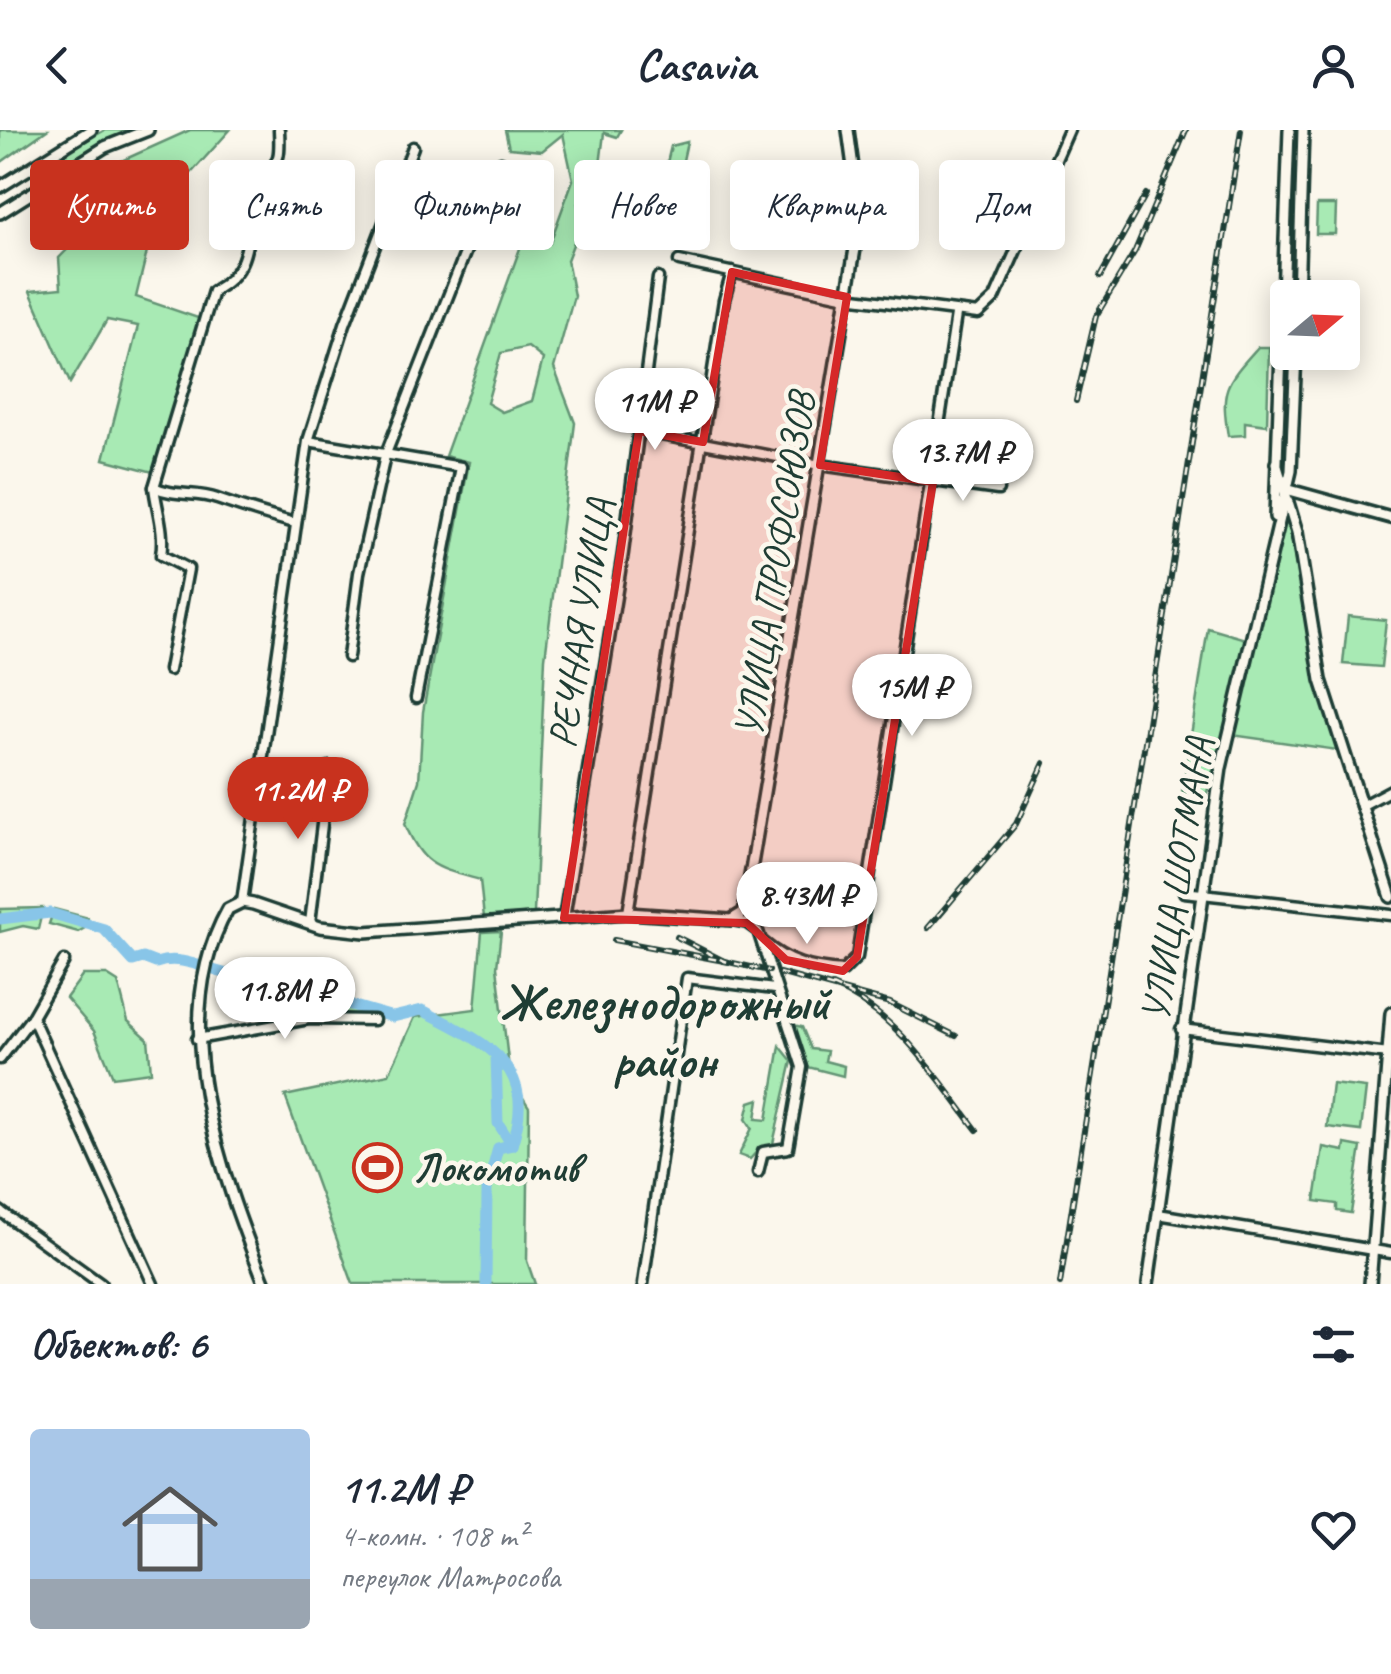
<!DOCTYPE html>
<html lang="ru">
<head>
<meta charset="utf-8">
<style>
  :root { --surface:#fff; --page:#f2f2f3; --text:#1f2937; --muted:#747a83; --accent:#c8321e }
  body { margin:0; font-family:Caveat,sans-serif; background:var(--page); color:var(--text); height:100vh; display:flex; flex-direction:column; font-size:38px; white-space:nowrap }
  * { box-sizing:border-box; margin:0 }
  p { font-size:32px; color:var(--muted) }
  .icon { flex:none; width:55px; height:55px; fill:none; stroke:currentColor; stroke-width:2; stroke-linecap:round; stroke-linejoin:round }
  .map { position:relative; height:1154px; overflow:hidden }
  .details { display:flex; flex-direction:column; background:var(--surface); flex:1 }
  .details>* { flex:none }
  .guide { position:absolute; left:30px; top:30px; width:1332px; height:90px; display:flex; gap:20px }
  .needle { width:65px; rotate:71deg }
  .tools { position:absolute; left:1270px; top:150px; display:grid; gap:20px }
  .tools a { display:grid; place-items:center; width:90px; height:90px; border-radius:10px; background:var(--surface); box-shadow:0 5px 25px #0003; font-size:50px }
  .price { position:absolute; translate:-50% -85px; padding:0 22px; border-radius:35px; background:#fff; color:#222; font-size:32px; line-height:65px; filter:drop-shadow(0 2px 5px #0008) }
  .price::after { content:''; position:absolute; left:50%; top:60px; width:30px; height:22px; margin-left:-15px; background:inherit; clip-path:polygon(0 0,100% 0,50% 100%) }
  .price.selected { background:var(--accent); color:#fff }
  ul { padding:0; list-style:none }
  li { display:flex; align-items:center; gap:30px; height:250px; padding:0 30px }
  li span { display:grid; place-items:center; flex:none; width:280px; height:200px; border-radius:10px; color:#555 }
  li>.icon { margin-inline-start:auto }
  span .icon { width:120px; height:120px; fill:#fffc; stroke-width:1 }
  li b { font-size:42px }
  h2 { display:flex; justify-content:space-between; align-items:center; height:120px; padding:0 30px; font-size:42px }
  .pill { padding:0 35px; border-radius:10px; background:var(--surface); box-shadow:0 5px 25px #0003; font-size:35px; line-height:90px }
  .pill.selected { background:var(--accent); color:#fff }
  header { display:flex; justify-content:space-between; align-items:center; height:130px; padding:0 30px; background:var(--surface); font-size:45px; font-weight:600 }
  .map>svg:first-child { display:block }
  .green { fill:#a8eab4; stroke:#649474; stroke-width:2.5; fill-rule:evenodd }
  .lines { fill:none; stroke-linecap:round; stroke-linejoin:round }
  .river { stroke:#88c5e8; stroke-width:11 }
  .minor-casing { stroke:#1f3d34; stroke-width:15 }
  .major-casing { stroke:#1f3d34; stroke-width:16 }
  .minor { stroke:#fbf7ec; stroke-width:8 }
  .major { stroke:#fbf7ec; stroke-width:9 }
  .rail-casing { stroke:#1f3d34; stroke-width:6 }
  .rail { stroke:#fbf7ec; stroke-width:2.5; stroke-dasharray:8; stroke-linecap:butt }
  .marked { fill:#d62828; fill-opacity:0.2; stroke:#d62828; stroke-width:8; stroke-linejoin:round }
  .labels { text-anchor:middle; stroke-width:9; stroke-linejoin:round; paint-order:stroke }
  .street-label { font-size:40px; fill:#1f3d34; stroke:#fbf7ec }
  .poi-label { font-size:40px; font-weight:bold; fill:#1f3d34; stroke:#fbf7ec; text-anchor:start }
  .district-label { font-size:50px; font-weight:bold; fill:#1f3d34; stroke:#fbf7ec }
</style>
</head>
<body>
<header><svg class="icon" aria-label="back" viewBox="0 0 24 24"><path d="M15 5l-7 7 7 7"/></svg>Casavia<svg class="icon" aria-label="person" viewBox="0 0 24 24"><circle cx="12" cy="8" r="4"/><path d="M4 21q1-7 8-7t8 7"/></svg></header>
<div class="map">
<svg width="1391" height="1154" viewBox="0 0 1391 1154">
  <rect width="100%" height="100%" fill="#fbf7ec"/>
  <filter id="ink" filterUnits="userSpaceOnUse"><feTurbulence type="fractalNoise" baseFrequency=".01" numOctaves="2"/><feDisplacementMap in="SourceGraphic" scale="20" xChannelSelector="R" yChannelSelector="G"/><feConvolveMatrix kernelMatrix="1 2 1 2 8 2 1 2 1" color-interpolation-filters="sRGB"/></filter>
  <g filter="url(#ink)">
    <!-- green -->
    <g class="green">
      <path d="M0,0H47L0,33Z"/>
      <path d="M105,0H130L53,39L49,36L51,31Z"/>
      <path d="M190,0H230L157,81L136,167L201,189L153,342L104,329L138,196L107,190L70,253L30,161L61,158L59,128L105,81L81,49Z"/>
      <path d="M505,0H621L617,7L604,3L600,35L578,75L584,86L567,130L574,166L554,238L575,293L545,528L534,783L484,788L480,750C437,738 423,737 405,694L419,651L423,582L469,332L445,326L523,110L550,113L573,50L563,4L542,21L509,18ZM528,217L543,229L532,271L502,282L487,273L501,223Z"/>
      <path d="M687,12L665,113L660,62L671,16Z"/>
      <path d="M1295,32L1287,213L1285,212L1292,34Z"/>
      <path d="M1317,75H1336L1335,104H1316Z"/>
      <path d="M1258,217H1269L1267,295L1245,292V305L1228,306C1220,257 1226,253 1258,217Z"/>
      <path d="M1284,394L1289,395L1316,553L1337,620L1232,605Z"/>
      <path d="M1348,486L1386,490L1381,537L1343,534Z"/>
      <path d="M1208,498L1249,510L1206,666L1182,662Z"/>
      <path d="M43,778L38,799L23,796L0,802V779Z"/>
      <path d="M54,779L88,788L85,798L78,802L49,794Z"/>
      <path d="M501,801L497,837L510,947L529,977L527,1131L535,1154H353L285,966L389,944L415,887L475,879L482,802Z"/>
      <path d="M270,830L333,841L341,876L372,880L373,885L321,883L302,859L285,857L277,881L269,885L254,835Z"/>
      <path d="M83,845H107L118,852L128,891L148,909L151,942L113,947L94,901L66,868Z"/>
      <path d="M790,894L802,897L811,919L827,921L825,931L844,936L843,946L804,936Z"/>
      <path d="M780,916L792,931L772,1018H760L750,1029L739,1025L752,998L746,989L750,972L759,969L756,989L767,990Z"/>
      <path d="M1332,954L1366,958L1361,1001L1327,997Z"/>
      <path d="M1345,1014L1361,1017L1351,1083L1337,1081V1074L1315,1071L1323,1017L1344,1021Z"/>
    </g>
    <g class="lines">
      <!-- river -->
      <g class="river">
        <path d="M0,789L50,783L104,799L133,831L143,828L156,833C185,823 211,844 240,846C273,849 306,838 339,853L344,873L393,887L422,880C486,913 539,935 512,1015L498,1018L487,1059L486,1154"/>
        <path d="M496,926L498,993L512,1015"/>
      </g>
      <defs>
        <g id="minor">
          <path d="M679,131L847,167L978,184L995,168L1069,0"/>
          <path d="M639,301L820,335L998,360"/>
          <path d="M308,311L461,337L416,568"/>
          <path d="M154,357C174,367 197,361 217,369C243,378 268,386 295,393"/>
          <path d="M348,527L359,443L385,326L501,32"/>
          <path d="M169,540L188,439L161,425C165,401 157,381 154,357L213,161C260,136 241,97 261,58C276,28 281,37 279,0"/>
          <path d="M1361,676L1391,660"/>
          <path d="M1184,762L1391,785"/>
          <path d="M242,772L308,311L345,194L413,17"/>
          <path d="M628,783L724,170L732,142"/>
          <path d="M564,788L623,423L658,148"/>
          <path d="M731,790L747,793L758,801L802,937L788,1018L763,1022L758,1042"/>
          <path d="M310,793L329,637"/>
          <path d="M763,812C788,833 810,839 843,841L857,827L956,185"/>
          <path d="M32,887L153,1154"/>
          <path d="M1181,899L1389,924"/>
          <path d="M197,909L309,889L374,890"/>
          <path d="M0,929L32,887L64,831"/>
          <path d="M0,1081L101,1154"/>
          <path d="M1158,1084L1391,1123"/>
          <path d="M643,1154L687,848L774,859"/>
        </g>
        <g id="major">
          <path d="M0,57L91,0"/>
          <path d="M0,83L105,17L148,0"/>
          <path d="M1298,168L1303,0"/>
          <path d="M1276,333L1297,402L1321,550L1391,767"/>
          <path d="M1286,359L1391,388"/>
          <path d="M1275,387L1289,0"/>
          <path d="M265,1154C221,1043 164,892 228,779L242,772L253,774L320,797L365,802L628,783L731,790L744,782L860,89L848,0"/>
          <path d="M1148,1154L1221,638L1291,341L1296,222"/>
          <path d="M1370,1154L1391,883"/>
        </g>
      </defs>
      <!-- minor casing -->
      <use href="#minor" class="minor-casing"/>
      <!-- major casing -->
      <use href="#major" class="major-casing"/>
      <!-- minor -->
      <use href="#minor" class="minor"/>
      <!-- major -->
      <use href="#major" class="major"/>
      <defs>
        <g id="rail">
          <path d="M1100,147L1146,64"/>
          <path d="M1076,271L1096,186L1135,121L1186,0"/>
          <path d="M928,798L1016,694L1044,633"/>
          <path d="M677,807L724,831L769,841"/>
          <path d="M614,810L724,831"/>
          <path d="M779,843L890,873L956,906"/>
          <path d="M832,856C898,884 935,945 977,1000"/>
          <path d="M1060,1154L1241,0"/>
        </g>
      </defs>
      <!-- rail casing -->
      <use href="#rail" class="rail-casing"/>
      <!-- rail -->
      <use href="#rail" class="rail"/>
    </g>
  </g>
  <!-- marked area -->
  <path class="marked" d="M732,142L847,167L820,335L933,352L857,827L843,841L786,830L747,793L564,788L639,301L703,312Z"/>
  <!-- icons -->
  <defs>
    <symbol id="stadium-ring" viewBox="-11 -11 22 22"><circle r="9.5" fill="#fbf7ec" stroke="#c8321e" stroke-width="1.5"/><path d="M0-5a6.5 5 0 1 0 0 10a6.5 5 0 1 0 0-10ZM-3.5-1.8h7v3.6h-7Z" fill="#c8321e"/></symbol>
  </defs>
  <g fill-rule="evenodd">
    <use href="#stadium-ring" x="350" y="1010" width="55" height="55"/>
  </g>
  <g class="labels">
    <!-- street labels -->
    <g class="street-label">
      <text transform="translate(774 435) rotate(-81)" y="14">УЛИЦА ПРОФСОЮЗОВ</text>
      <text transform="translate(580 493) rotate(-81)" y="14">РЕЧНАЯ УЛИЦА</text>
      <text transform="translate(1176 749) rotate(-81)" y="14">УЛИЦА ШОТМАНА</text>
    </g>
    <!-- poi labels -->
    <g class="poi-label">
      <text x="413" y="1051">Локомотив</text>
    </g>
    <!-- district labels -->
    <g class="district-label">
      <text x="665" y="889">Железнодорожный<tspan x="665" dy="58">район</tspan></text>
    </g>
  </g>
</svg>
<div class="tools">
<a><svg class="needle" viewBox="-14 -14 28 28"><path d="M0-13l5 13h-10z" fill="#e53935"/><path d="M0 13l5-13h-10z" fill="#747a83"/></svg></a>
</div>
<b class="price" style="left:655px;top:323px">11M ₽</b>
<b class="price" style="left:963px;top:374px">13.7M ₽</b>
<b class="price" style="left:912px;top:609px">15M ₽</b>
<b class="price selected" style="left:298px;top:712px">11.2M ₽</b>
<b class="price" style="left:807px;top:817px">8.43M ₽</b>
<b class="price" style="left:285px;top:912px">11.8M ₽</b>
<div class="guide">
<a class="pill selected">Купить</a>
<a class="pill">Снять</a>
<a class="pill">Фильтры</a>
<a class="pill">Новое</a>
<a class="pill">Квартира</a>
<a class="pill">Дом</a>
</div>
</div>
<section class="details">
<h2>Объектов: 6<svg class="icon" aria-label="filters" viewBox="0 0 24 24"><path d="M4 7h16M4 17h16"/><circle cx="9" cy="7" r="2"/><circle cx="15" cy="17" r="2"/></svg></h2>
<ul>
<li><span style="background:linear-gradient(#a9c7e8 75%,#9aa5b1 0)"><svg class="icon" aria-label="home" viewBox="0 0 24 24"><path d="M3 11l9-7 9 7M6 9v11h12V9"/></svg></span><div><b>11.2M ₽</b><p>4-комн. · 108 m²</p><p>переулок Матросова</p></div><svg class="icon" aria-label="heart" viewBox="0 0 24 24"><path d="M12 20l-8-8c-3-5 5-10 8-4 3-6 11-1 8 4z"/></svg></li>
</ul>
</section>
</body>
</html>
